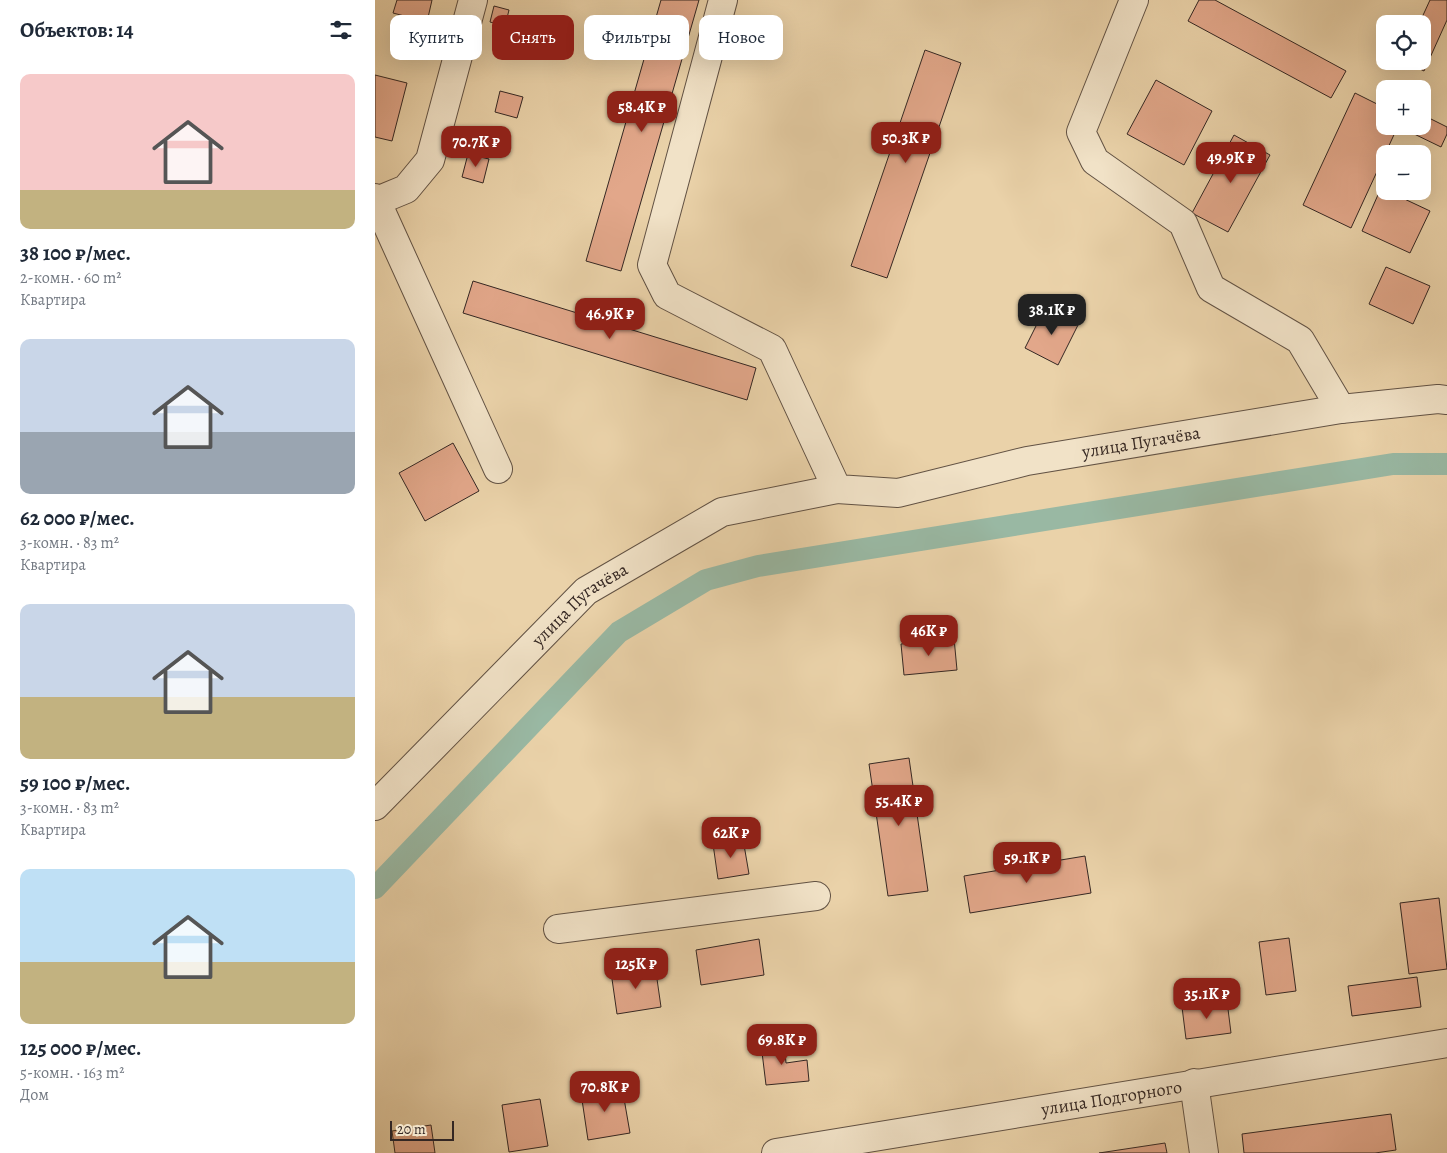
<!DOCTYPE html>
<html lang="ru">
<head>
<meta charset="utf-8">
<style>
  :root { --surface:#fff; --page:#f2f2f3; --text:#1f2937; --muted:#747a83; --accent:#8f2418 }
  body { margin:0; font-family:Alegreya,serif; background:var(--page); color:var(--text); height:100vh; display:flex; flex-direction:column; font-size:19px; white-space:nowrap }
  * { box-sizing:border-box; margin:0 }
  p { font-size:16px; color:var(--muted) }
  .icon { flex:none; width:28px; height:28px; fill:none; stroke:currentColor; stroke-width:2; stroke-linecap:round; stroke-linejoin:round }
  .map { position:relative; flex:1; overflow:hidden }
  .details { display:flex; flex-direction:column; background:var(--surface); width:375px }
  .details>* { flex:none }
  .hud { position:absolute; left:15px; top:15px; width:475px; height:45px; display:flex; gap:10px }
  .fabs { position:absolute; left:1001px; top:15px; display:grid; gap:10px }
  .fabs a { display:grid; place-items:center; width:55px; height:55px; border-radius:10px; background:var(--surface); box-shadow:0 5px 20px #0002; font-size:25px }
  .scale { position:absolute; left:15px; bottom:12px; width:64px; box-sizing:border-box; padding-left:5px; border:2px solid #342723; border-top:0; font-size:14px; line-height:18px; white-space:nowrap; color:#342723; -webkit-text-stroke:4px #f1e2c7; paint-order:stroke }
  .price { position:absolute; translate:-50% -42px; padding:0 11px; border-radius:10px; background:var(--accent); color:#fff; font-size:16px; line-height:32px; filter:drop-shadow(0 1px 2px #0008) }
  .price::after { content:''; position:absolute; left:50%; top:30px; width:15px; height:11px; margin-left:-8px; background:inherit; clip-path:polygon(0 0,100% 0,50% 100%) }
  .price.current { background:#222; color:#fff }
  ul { padding:0; list-style:none }
  li { display:grid; align-content:center; gap:10px; height:265px; padding:0 20px }
  li span { display:grid; place-items:center; height:155px; border-radius:10px; color:#555 }
  li>.icon { margin-inline-start:auto }
  span .icon { width:90px; height:90px; fill:#fffc; stroke-width:1 }
  li b { font-size:21px }
  h2 { display:flex; justify-content:space-between; align-items:center; height:60px; padding:0 20px; font-size:21px }
  .tag { padding:0 18px; border-radius:10px; background:var(--surface); box-shadow:0 5px 20px #0002; font-size:18px; line-height:45px }
  .tag.current { background:var(--accent); color:#fff }
  main { display:flex; flex:1; min-height:0 }
  .map>svg:first-child { display:block }
  .lines { fill:none; stroke-linecap:round; stroke-linejoin:round }
  .canal { stroke:#99b8a3; stroke-width:22 }
  .building { fill:#e2a78a; stroke:#342723 }
  .minor-casing { stroke:#625244; stroke-width:30 }
  .minor { stroke:#f1e2c7; stroke-width:28 }
  .labels { text-anchor:middle; stroke-width:4; stroke-linejoin:round; paint-order:stroke }
  .street-label { font-size:18px; fill:#342723; stroke:#f1e2c7 }
</style>
</head>
<body>
<main>
<section class="details">
<h2>Объектов: 14<svg class="icon" aria-label="filters" viewBox="0 0 24 24"><path d="M4 7h16M4 17h16"/><circle cx="9" cy="7" r="2"/><circle cx="15" cy="17" r="2"/></svg></h2>
<ul>
<li><span style="background:linear-gradient(#f6c9c9 75%,#c2b280 0)"><svg class="icon" aria-label="home" viewBox="0 0 24 24"><path d="M3 11l9-7 9 7M6 9v11h12V9"/></svg></span><div><b>38 100 ₽/мес.</b><p>2-комн. · 60 m²</p><p>Квартира</p></div></li>
<li><span style="background:linear-gradient(#c9d6e8 60%,#9aa5b1 0)"><svg class="icon" aria-label="home" viewBox="0 0 24 24"><path d="M3 11l9-7 9 7M6 9v11h12V9"/></svg></span><div><b>62 000 ₽/мес.</b><p>3-комн. · 83 m²</p><p>Квартира</p></div></li>
<li><span style="background:linear-gradient(#c9d6e8 60%,#c2b280 0)"><svg class="icon" aria-label="home" viewBox="0 0 24 24"><path d="M3 11l9-7 9 7M6 9v11h12V9"/></svg></span><div><b>59 100 ₽/мес.</b><p>3-комн. · 83 m²</p><p>Квартира</p></div></li>
<li><span style="background:linear-gradient(#bfe0f5 60%,#c2b280 0)"><svg class="icon" aria-label="home" viewBox="0 0 24 24"><path d="M3 11l9-7 9 7M6 9v11h12V9"/></svg></span><div><b>125 000 ₽/мес.</b><p>5-комн. · 163 m²</p><p>Дом</p></div></li>
</ul>
</section>
<div class="map">
<svg width="1072" height="1153" viewBox="0 0 1072 1153">
  <rect width="100%" height="100%" fill="#ead2a9"/>
  <filter id="stains"><feTurbulence type="fractalNoise" baseFrequency=".004" numOctaves="4"/><feColorMatrix values="0 0 0 0 .2 0 0 0 0 .09 0 0 0 0 .02 0 0 0 .5 -.17"/></filter>
  <radialGradient id="worn" r=".72"><stop offset=".6" stop-color="#630" stop-opacity="0"/><stop offset="1" stop-color="#630" stop-opacity=".3"/></radialGradient>
  <g class="lines">
    <!-- canal -->
    <path class="canal" d="M0,888L244,632L331,580L383,566L1018,464H1072"/>
  </g>
  <!-- building -->
  <g class="building">
    <path d="M22,0H57L52,22L18,13Z"/>
    <path d="M286,0H324L246,271L211,261Z"/>
    <path d="M824,0H840L971,71L956,98L813,21Z"/>
    <path d="M1055,0H1072V20L1049,71L1029,61H1048V24H1044Z"/>
    <path d="M119,6L134,10L130,26L115,22Z"/>
    <path d="M550,50L586,63L512,278L476,266Z"/>
    <path d="M0,75L32,83L17,141L0,137Z"/>
    <path d="M781,80L837,111L809,165L752,134Z"/>
    <path d="M125,91L148,97L142,118L120,112Z"/>
    <path d="M980,93L1010,108V126H1023L976,228L928,205Z"/>
    <path d="M1048,115L1072,127V134L1066,147L1033,131L1035,126H1048Z"/>
    <path d="M859,135L895,155L853,232L817,213Z"/>
    <path d="M93,154L114,159L108,183L87,177Z"/>
    <path d="M1006,188L1055,211L1035,253L987,231Z"/>
    <path d="M1011,267L1055,286L1038,324L994,304Z"/>
    <path d="M98,281L381,368L372,400L88,313Z"/>
    <path d="M671,306L704,323L683,365L650,348Z"/>
    <path d="M78,443L104,491L50,521L24,473Z"/>
    <path d="M579,638L582,670L529,675L526,644Z"/>
    <path d="M534,758L553,891L513,896L494,764Z"/>
    <path d="M368,839L374,874L343,879L338,844Z"/>
    <path d="M710,856L716,893L595,913L589,876Z"/>
    <path d="M1064,898L1072,969L1034,974L1025,903Z"/>
    <path d="M914,938L921,991L891,995L884,942Z"/>
    <path d="M384,939L389,975L326,985L321,950Z"/>
    <path d="M280,965L286,1007L242,1014L236,972Z"/>
    <path d="M1042,977L1046,1007L977,1016L973,986Z"/>
    <path d="M852,1001L856,1033L811,1039L807,1007Z"/>
    <path d="M409,1041L411,1063L432,1060L434,1081L391,1085L386,1044Z"/>
    <path d="M247,1087L255,1133L213,1140L206,1093Z"/>
    <path d="M165,1099L173,1146L134,1152L127,1105Z"/>
    <path d="M1016,1114L1021,1150L1000,1153H869L867,1134Z"/>
    <path d="M56,1125L60,1153H20L17,1131Z"/>
    <path d="M790,1143L792,1153H724Z"/>
  </g>
  <g class="lines">
    <defs>
      <g id="minor">
        <path id="s1" d="M348,0L277,265L292,295L397,349L462,489L523,493L652,461L966,409L1063,399L1072,400"/>
        <path d="M759,0L706,132L720,161L808,223L836,288L925,340L966,409"/>
        <path d="M0,198L123,469"/>
        <path d="M2,201L31,189L55,160L98,0"/>
        <path id="s2" d="M0,806L211,591L347,512L462,489"/>
        <path d="M183,929L441,896"/>
        <path d="M819,1083L829,1153"/>
        <path id="s3" d="M401,1153L1072,1043"/>
      </g>
    </defs>
    <!-- minor casing -->
    <use href="#minor" class="minor-casing"/>
    <!-- minor -->
    <use href="#minor" class="minor"/>
  </g>
  <g class="labels">
    <!-- street labels -->
    <g class="street-label">
      <text dy="6" stroke="none"><textPath href="#s1" startOffset="890">улица Пугачёва</textPath></text>
      <text dy="6" stroke="none"><textPath href="#s2" startOffset="288">улица Пугачёва</textPath></text>
      <text dy="6" stroke="none"><textPath href="#s3" startOffset="340">улица Подгорного</textPath></text>
    </g>
  </g>
  <rect width="100%" height="100%" filter="url(#stains)"/>
  <rect width="100%" height="100%" fill="url(#worn)"/>
</svg>
<div class="fabs">
<a><svg class="icon" aria-label="locate" viewBox="0 0 24 24"><circle cx="12" cy="12" r="6"/><path d="M12 2v4M12 18v4M2 12h4M18 12h4"/></svg></a>
<a>+</a>
<a>−</a>
</div>
<div class="scale">20 m</div>
<b class="price" style="left:267px;top:133px">58.4K ₽</b>
<b class="price" style="left:531px;top:164px">50.3K ₽</b>
<b class="price" style="left:101px;top:168px">70.7K ₽</b>
<b class="price" style="left:856px;top:184px">49.9K ₽</b>
<b class="price current" style="left:677px;top:336px">38.1K ₽</b>
<b class="price" style="left:235px;top:340px">46.9K ₽</b>
<b class="price" style="left:554px;top:657px">46K ₽</b>
<b class="price" style="left:524px;top:827px">55.4K ₽</b>
<b class="price" style="left:356px;top:859px">62K ₽</b>
<b class="price" style="left:652px;top:884px">59.1K ₽</b>
<b class="price" style="left:261px;top:990px">125K ₽</b>
<b class="price" style="left:832px;top:1020px">35.1K ₽</b>
<b class="price" style="left:407px;top:1066px">69.8K ₽</b>
<b class="price" style="left:230px;top:1113px">70.8K ₽</b>
<div class="hud">
<a class="tag">Купить</a>
<a class="tag current">Снять</a>
<a class="tag">Фильтры</a>
<a class="tag">Новое</a>
</div>
</div>
</main>
</body>
</html>
